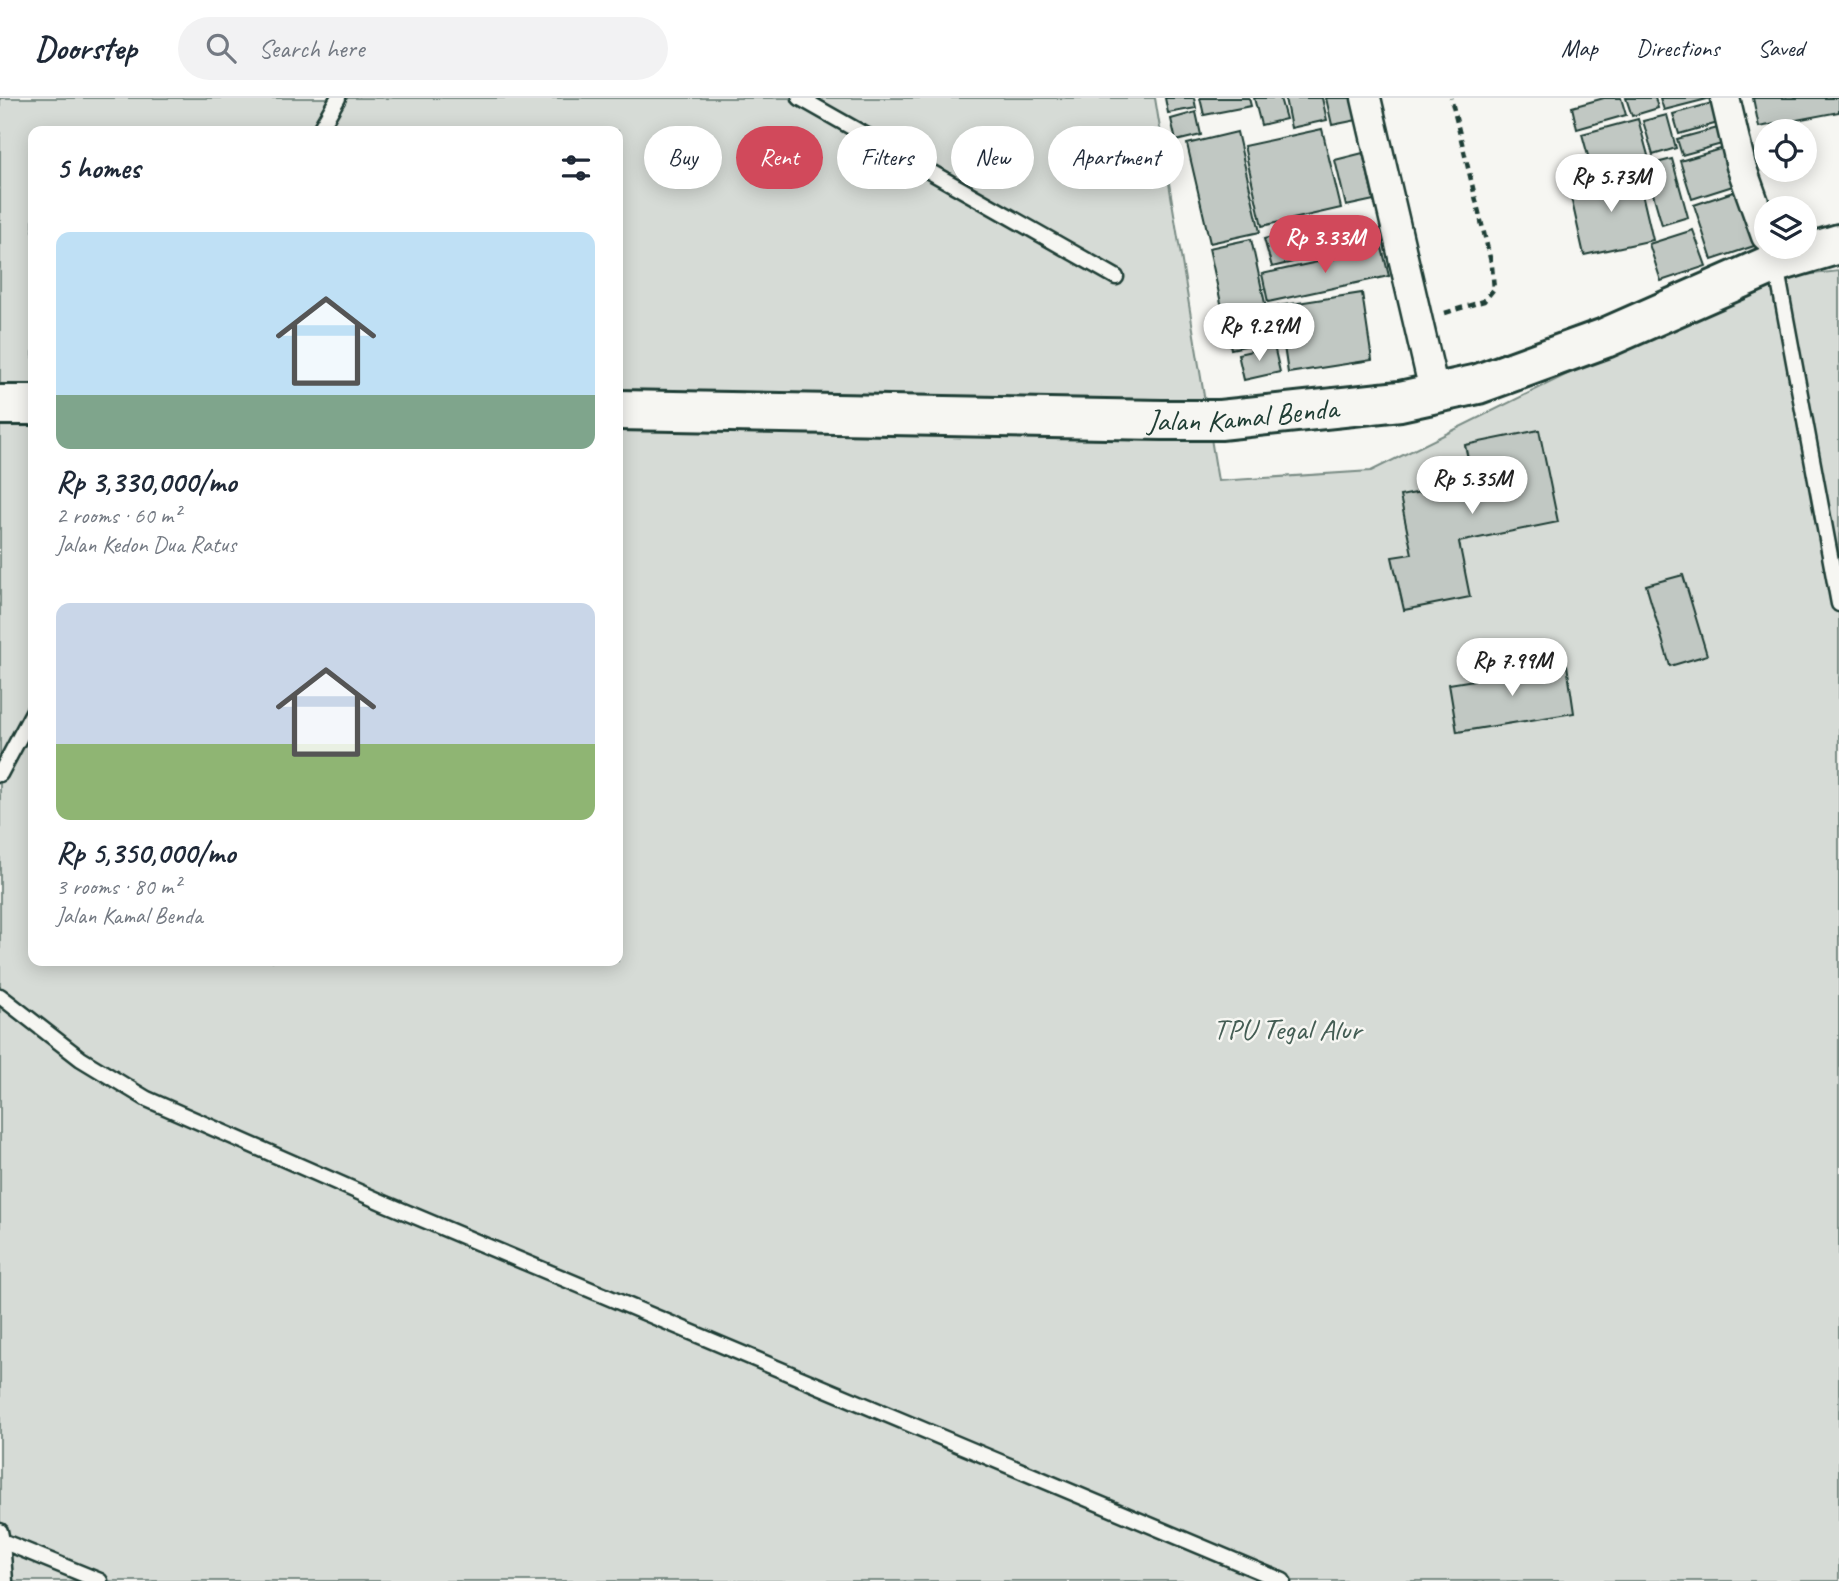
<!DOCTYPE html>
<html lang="en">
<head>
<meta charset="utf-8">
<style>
  :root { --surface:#fff; --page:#f2f2f3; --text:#1f2937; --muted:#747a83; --line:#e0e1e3; --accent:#d1495b }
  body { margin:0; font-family:Caveat,sans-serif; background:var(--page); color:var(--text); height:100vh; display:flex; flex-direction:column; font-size:26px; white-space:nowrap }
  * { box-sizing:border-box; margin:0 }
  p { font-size:23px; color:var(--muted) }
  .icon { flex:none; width:38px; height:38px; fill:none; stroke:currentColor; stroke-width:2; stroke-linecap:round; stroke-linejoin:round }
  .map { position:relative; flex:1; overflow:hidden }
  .details { position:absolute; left:28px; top:28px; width:595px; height:840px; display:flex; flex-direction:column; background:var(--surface); border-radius:14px; box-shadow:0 4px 18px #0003 }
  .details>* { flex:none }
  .banner { position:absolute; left:644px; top:28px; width:665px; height:63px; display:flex; gap:14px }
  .tools { position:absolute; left:1754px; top:21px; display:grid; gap:14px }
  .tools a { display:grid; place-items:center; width:63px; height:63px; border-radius:50%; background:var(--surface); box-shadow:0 4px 18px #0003; font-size:35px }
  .price { position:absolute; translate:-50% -60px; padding:0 16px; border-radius:24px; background:#fff; color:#222; font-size:23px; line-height:46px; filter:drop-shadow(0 2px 4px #0008) }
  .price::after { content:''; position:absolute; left:50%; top:42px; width:21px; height:16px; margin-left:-10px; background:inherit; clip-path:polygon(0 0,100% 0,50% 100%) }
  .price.selected { background:var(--accent); color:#fff }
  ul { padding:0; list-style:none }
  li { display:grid; align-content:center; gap:14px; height:371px; padding:0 28px }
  li span { display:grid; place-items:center; height:217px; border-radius:14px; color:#555 }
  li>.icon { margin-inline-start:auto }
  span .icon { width:126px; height:126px; fill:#fffc; stroke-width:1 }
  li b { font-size:30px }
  h2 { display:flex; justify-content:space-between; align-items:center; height:84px; padding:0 28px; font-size:30px }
  .tag { padding:0 24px; border-radius:32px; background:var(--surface); box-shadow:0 4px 18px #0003; font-size:24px; line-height:63px }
  .tag.selected { background:var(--accent); color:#fff }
  header { display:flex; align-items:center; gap:42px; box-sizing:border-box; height:98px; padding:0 35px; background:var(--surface); border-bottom:2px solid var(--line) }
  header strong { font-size:33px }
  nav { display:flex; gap:38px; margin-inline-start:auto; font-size:24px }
  .search { width:490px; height:63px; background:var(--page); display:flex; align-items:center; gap:18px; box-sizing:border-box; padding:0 24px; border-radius:38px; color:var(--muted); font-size:26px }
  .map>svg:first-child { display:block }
  .green { fill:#d6dbd6; stroke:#7a8c85; stroke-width:2; fill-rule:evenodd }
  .building { fill:#c1c8c3; stroke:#1f3d34; stroke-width:2 }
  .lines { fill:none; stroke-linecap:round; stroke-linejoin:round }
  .service-casing { stroke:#1f3d34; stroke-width:19 }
  .minor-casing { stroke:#1f3d34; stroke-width:33 }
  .secondary-casing { stroke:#1f3d34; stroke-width:44 }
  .path { stroke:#1f3d34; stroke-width:4.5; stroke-dasharray:7 5; stroke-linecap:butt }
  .service { stroke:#f6f6f2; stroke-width:14 }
  .minor { stroke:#f6f6f2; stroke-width:28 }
  .secondary { stroke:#f6f6f2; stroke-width:38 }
  .labels { text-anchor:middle; stroke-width:5; stroke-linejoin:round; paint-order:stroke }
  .street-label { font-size:30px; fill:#1f3d34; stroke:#f6f6f2 }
  .park-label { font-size:30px; fill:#445d54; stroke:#f6f6f2 }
</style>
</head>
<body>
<header>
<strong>Doorstep</strong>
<div class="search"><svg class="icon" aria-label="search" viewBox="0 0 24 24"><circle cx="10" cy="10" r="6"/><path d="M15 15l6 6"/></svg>Search here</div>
<nav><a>Map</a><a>Directions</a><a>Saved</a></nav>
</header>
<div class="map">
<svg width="1839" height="1483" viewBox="0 0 1839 1483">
  <rect width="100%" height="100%" fill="#f6f6f2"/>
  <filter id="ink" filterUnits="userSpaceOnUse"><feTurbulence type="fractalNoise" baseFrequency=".0143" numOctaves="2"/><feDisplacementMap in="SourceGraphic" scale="14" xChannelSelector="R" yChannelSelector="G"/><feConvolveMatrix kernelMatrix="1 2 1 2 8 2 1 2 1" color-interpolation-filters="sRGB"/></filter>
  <g filter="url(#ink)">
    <!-- green -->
    <path class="green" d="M0,0H1155L1218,383L1371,373L1626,247L1787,179L1839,173V1483H0ZM33,33H618V863H33Z"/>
    <!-- building -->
    <g class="building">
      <path d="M1165,0H1194L1196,10L1168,15Z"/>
      <path d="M1200,0H1249L1251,8L1204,17Z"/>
      <path d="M1254,0H1280L1286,21L1261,27Z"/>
      <path d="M1285,0H1322L1327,22L1291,30Z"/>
      <path d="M1326,0H1363L1367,20L1332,27Z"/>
      <path d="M1604,0H1621L1626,17L1577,31L1572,9Z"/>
      <path d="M1626,0H1655L1658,10L1632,18Z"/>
      <path d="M1660,0H1711L1664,12Z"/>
      <path d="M1753,0H1839V14L1759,29Z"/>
      <path d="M1719,3L1725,23L1679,36L1673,16Z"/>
      <path d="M1196,14L1201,37L1176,43L1171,21Z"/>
      <path d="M1667,17L1676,50L1653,57L1643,23Z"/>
      <path d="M1638,21L1649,61L1593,76L1582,36Z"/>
      <path d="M1725,28L1729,44L1682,57L1677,41Z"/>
      <path d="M1322,31L1341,110L1262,128L1244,48Z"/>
      <path d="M1237,34L1260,134L1210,145L1187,46Z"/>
      <path d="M1727,49L1739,86L1692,101L1680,63Z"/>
      <path d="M1363,55L1374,102L1346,108L1335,62Z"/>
      <path d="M1672,61L1688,119L1662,127L1645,68Z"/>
      <path d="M1637,74L1653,142L1584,157L1569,90Z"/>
      <path d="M1742,91L1760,146L1712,162L1694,107Z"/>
      <path d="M1318,127L1326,156L1272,169L1264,141Z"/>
      <path d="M1693,132L1706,168L1661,183L1649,146Z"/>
      <path d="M1251,141L1273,242L1231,251L1209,150Z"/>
      <path d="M1382,150L1389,178L1268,204L1262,176Z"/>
      <path d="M1362,195L1372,262L1288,275L1278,208Z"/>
      <path d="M1274,248L1280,274L1244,282L1238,256Z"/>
      <path d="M1539,332L1558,424L1459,444L1470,499L1404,512L1392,459L1412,456L1400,398L1473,384L1465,347Z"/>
      <path d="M1683,477L1707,557L1670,568L1646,487Z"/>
      <path d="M1567,567L1574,615L1457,634L1449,586Z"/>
    </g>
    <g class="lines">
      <defs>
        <g id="service">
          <path d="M800,0L1116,179"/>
          <path d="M319,33L338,0"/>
          <path d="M1776,167L1839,506"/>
          <path d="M0,676L33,614"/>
          <path d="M0,898L81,961L147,1001L384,1105L1283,1483"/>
          <path d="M0,1433L2,1443L100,1483"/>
          <path d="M2,1443L5,1483"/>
        </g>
        <g id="minor">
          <path d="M1366,0L1435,297"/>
          <path d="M1725,0L1741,68L1766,138"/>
        </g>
        <g id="secondary">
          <path d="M0,307H33"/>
          <path id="s1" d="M618,312L1162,322H1220L1400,303L1478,286L1605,240L1775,165L1839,146"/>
        </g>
      </defs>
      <!-- service casing -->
      <use href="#service" class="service-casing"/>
      <!-- minor casing -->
      <use href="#minor" class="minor-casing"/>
      <!-- secondary casing -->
      <use href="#secondary" class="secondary-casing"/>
      <!-- path -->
      <path class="path" d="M1445,215L1484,203L1494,191L1492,168L1451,0"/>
      <!-- service -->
      <use href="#service" class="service"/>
      <!-- minor -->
      <use href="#minor" class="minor"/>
      <!-- secondary -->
      <use href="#secondary" class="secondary"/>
    </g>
  </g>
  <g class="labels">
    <!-- street labels -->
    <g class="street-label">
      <text dy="10" stroke="none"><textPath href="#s1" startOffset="625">Jalan Kamal Benda</textPath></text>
    </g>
    <!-- park labels -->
    <g class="park-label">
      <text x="1287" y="941">TPU Tegal Alur</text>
    </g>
  </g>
</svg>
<div class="tools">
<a><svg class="icon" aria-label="locate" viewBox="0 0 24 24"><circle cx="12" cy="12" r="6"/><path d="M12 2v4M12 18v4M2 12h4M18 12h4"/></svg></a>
<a><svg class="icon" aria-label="layers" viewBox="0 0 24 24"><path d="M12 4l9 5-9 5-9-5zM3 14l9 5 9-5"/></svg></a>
</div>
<b class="price" style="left:1611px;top:116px">Rp 5.73M</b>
<b class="price selected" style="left:1325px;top:177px">Rp 3.33M</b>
<b class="price" style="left:1259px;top:265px">Rp 9.29M</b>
<b class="price" style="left:1472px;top:418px">Rp 5.35M</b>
<b class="price" style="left:1512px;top:600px">Rp 7.99M</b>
<div class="banner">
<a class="tag">Buy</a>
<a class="tag selected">Rent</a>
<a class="tag">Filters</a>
<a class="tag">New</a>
<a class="tag">Apartment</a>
</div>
<section class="details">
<h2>5 homes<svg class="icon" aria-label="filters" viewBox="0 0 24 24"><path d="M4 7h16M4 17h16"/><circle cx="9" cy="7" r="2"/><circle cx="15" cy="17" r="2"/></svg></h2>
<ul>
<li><span style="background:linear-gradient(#bfe0f5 75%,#7fa58c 0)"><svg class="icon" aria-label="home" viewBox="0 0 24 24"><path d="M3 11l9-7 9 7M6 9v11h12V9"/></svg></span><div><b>Rp 3,330,000/mo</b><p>2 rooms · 60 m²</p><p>Jalan Kedon Dua Ratus</p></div></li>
<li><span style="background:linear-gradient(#c9d6e8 65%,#8fb573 0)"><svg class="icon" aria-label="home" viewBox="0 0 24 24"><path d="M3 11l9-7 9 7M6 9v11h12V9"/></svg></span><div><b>Rp 5,350,000/mo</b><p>3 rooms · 80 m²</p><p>Jalan Kamal Benda</p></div></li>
</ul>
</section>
</div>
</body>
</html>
